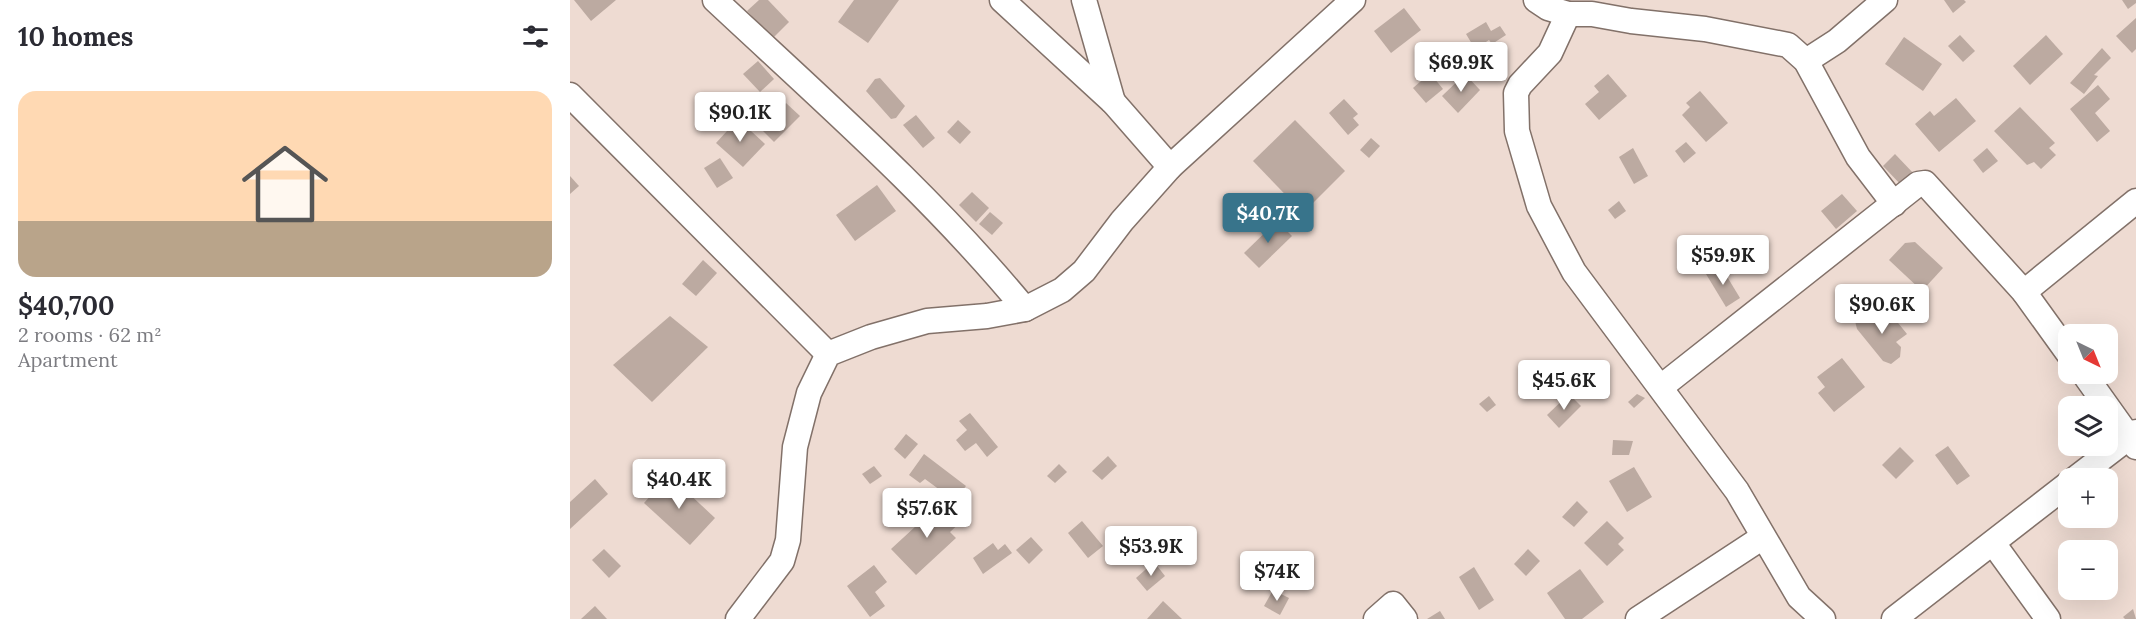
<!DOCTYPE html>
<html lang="en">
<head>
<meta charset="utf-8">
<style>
  :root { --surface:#fff; --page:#f7f7f7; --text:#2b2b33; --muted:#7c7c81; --accent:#38748b }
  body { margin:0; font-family:Lora,serif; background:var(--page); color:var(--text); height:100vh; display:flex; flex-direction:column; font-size:22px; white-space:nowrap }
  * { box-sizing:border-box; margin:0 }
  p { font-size:20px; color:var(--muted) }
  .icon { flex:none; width:33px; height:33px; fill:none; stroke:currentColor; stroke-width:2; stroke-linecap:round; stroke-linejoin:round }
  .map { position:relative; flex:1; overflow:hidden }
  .sheet { display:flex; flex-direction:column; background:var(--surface); width:570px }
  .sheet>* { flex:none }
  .needle { width:39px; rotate:137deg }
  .buttons { position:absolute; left:1488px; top:324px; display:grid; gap:12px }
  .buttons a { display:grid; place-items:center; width:60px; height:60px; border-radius:12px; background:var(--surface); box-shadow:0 6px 24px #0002; font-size:30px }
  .price { position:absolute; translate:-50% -51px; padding:0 14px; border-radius:6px; background:#fff; color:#222; font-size:20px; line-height:39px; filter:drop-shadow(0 2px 3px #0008) }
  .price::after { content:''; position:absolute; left:50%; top:36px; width:18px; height:14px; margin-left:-9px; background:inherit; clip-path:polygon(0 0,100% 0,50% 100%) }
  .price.on { background:var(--accent); color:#fff }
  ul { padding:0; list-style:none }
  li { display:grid; align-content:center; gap:12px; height:318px; padding:0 18px }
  li span { display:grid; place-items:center; height:186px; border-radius:18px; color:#555 }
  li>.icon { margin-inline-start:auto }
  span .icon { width:108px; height:108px; fill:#fffc; stroke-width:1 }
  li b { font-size:26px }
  h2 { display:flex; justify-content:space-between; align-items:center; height:72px; padding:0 18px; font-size:26px }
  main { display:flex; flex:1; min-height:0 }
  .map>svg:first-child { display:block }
  .building { fill:#bcaaa1 }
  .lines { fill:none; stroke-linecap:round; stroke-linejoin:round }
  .minor-casing { stroke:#827169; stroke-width:27 }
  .minor { stroke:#fff; stroke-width:24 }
</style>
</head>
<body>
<main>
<section class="sheet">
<h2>10 homes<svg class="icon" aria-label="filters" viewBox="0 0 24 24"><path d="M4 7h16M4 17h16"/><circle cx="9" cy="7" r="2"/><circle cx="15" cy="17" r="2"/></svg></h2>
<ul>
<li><span style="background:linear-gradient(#ffd9b3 70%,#b9a48a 0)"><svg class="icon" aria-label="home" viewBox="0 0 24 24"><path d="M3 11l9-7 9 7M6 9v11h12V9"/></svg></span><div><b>$40,700</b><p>2 rooms · 62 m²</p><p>Apartment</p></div></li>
</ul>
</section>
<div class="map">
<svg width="1566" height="619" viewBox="0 0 1566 619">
  <rect width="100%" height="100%" fill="#eedbd2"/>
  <!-- building -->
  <g class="building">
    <path d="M4,0H46L21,21Z"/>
    <path d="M189,0H198L219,22L203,38L177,11Z"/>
    <path d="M284,0H329L298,43L268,22Z"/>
    <path d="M1374,0H1394L1396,2L1383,13Z"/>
    <path d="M1552,0H1566V3L1558,9Z"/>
    <path d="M834,8L851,30L821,53L804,31Z"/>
    <path d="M1566,18V49L1562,53L1546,36Z"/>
    <path d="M916,22L921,31L930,26L936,35L922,44L919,40L905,49L896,34Z"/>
    <path d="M1390,35L1405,51L1393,62L1378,46Z"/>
    <path d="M1476,35L1493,54L1460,85L1443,66Z"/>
    <path d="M1334,37L1372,64L1353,91L1315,64Z"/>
    <path d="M1532,48L1541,58L1524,75L1528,76L1514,94L1500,83Z"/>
    <path d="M188,61L204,79L190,92L173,74Z"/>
    <path d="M860,73L873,89L856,103L843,88Z"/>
    <path d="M895,74L910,90L888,113L872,96Z"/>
    <path d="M1038,74L1057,96L1029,120L1015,104L1029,92L1024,86Z"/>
    <path d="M310,78L335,106L326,118L321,119L296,91L305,79Z"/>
    <path d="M1528,85L1540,99L1525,113L1540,131L1527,142L1500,109Z"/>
    <path d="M1130,91L1158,123L1136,142L1112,115L1120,107L1116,103Z"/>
    <path d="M1386,98L1406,121L1369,152L1345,124L1360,111L1364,116Z"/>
    <path d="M774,99L788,114L783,118L789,125L778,135L759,113Z"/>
    <path d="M216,103L230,116L204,142L191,129Z"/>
    <path d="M1450,107L1485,143L1479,148L1486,155L1471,169L1464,162L1457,165L1424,131Z"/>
    <path d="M346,115L365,138L353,148L333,125Z"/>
    <path d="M168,119L195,144L173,167L146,143Z"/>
    <path d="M388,120L401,132L390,144L377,132Z"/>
    <path d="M725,120L775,171L733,213L683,161Z"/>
    <path d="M801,138L810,146L799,158L790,150Z"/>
    <path d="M1116,142L1126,153L1114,163L1105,151Z"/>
    <path d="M1063,148L1078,176L1064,184L1049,157Z"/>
    <path d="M1417,148L1428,161L1413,173L1403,160Z"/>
    <path d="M1325,154L1345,175L1333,187L1313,166Z"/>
    <path d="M150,158L163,178L147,188L134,168Z"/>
    <path d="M0,176L9,186L0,194Z"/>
    <path d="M307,185L326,211L285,241L266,215Z"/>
    <path d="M402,192L419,208L406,222L389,205Z"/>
    <path d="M1272,194L1287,211L1266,229L1251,211Z"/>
    <path d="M1049,201L1056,211L1045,219L1038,210Z"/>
    <path d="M420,212L433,223L422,235L409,224Z"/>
    <path d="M707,221L722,236L689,268L674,253Z"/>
    <path d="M1345,242L1373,268L1352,291L1319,260L1335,243Z"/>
    <path d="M133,260L147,273L126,296L112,284Z"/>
    <path d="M1150,265L1170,298L1156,307L1136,274Z"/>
    <path d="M1297,311L1306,313L1311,320L1320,313L1337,334L1326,342L1331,347L1330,357L1321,364L1313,361L1287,329L1285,321Z"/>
    <path d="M100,316L138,347L82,402L43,365Z"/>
    <path d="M1272,358L1295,387L1264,412L1248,393L1255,387L1247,377Z"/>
    <path d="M999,394L1011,406L989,428L977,415Z"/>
    <path d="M1067,394L1075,398L1064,408L1058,402Z"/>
    <path d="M919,396L926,405L917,412L909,404Z"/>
    <path d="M400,413L428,447L417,457L406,443L395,451L386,440L397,430L389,421Z"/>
    <path d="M336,434L348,444L335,459L324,449Z"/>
    <path d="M1043,440L1063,441L1059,455H1042Z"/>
    <path d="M1378,446L1400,476L1387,485L1365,455Z"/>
    <path d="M1330,447L1344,461L1326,479L1312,465Z"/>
    <path d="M354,454L396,486L380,506L370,498L374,493L355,479L350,483L339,475Z"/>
    <path d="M538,456L547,466L532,480L522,471Z"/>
    <path d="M489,464L497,472L485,483L477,476Z"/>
    <path d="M304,466L312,476L300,484L292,474Z"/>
    <path d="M1064,467L1082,497L1057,512L1039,481Z"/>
    <path d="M99,475L145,518L120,545L74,503Z"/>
    <path d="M25,479L38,494L0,529V502Z"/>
    <path d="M1007,501L1018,512L1004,527L992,517Z"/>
    <path d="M385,506L395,518L380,532L386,538L346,575L321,549L346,526L342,522L356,509L367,522Z"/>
    <path d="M512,521L533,546L518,558L498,533Z"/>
    <path d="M1037,521L1054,538L1048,544L1054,550L1037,566L1014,543Z"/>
    <path d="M461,537L473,550L459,564L446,550Z"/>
    <path d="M423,543L428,550L435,544L442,553L413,574L403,558Z"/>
    <path d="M34,549L51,566L39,578L22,560Z"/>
    <path d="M958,549L970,561L956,576L944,564Z"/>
    <path d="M584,562L595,576L577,591L566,578Z"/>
    <path d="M304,565L317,582L305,592L315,606L300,617L277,586Z"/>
    <path d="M904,567L924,600L909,610L889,577Z"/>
    <path d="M1010,569L1034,602L1012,619H995L977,593Z"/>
    <path d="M703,590L719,598L710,615L694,606Z"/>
    <path d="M593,601L612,619H577Z"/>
    <path d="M25,606L37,619H11Z"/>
    <path d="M1563,609L1566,619H1555L1553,617Z"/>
    <path d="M870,611L875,619H857Z"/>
  </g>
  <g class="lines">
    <defs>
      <g id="minor">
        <path d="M145,0C252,100 362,196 455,309"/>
        <path d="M432,0L544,103L600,167"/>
        <path d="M514,0L543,102"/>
        <path d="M966,0L978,8L998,14H1022L1061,21L1135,29L1218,45L1236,61L1288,157L1324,204"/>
        <path d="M998,14L980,53L950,85L946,93L947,131L969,206L1004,272L1167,491L1229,597L1253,619"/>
        <path d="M1236,61L1267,41L1315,0"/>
        <path d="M0,95L258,354"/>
        <path d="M1454,292L1566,201"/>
        <path d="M1514,374L1566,447"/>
        <path d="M1091,387L1348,184L1355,183L1454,292L1498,353"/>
        <path d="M1506,478L1566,432"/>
        <path d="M1423,543L1478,619"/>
        <path d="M168,619L212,561L218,540L225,447L239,393L258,354L301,337L357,321L417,316L455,309L492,290L514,271L552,221L600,167L783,0"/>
        <path d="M806,619L823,604L835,619"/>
        <path d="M1068,619L1193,537"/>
        <path d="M1324,619L1498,484"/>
      </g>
    </defs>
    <!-- minor casing -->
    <use href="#minor" class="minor-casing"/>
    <!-- minor -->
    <use href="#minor" class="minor"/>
  </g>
</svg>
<div class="buttons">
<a><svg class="needle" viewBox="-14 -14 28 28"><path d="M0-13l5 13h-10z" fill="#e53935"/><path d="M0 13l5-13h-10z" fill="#7c7c81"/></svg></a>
<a><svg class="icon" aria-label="layers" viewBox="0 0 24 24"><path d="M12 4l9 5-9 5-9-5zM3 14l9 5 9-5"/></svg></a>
<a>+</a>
<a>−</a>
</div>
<b class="price" style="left:891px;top:93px">$69.9K</b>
<b class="price" style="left:170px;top:143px">$90.1K</b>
<b class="price on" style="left:698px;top:244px">$40.7K</b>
<b class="price" style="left:1153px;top:286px">$59.9K</b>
<b class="price" style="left:1312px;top:335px">$90.6K</b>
<b class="price" style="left:994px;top:411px">$45.6K</b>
<b class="price" style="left:109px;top:510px">$40.4K</b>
<b class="price" style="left:357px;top:539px">$57.6K</b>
<b class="price" style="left:581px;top:577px">$53.9K</b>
<b class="price" style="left:707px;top:602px">$74K</b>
</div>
</main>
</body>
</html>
